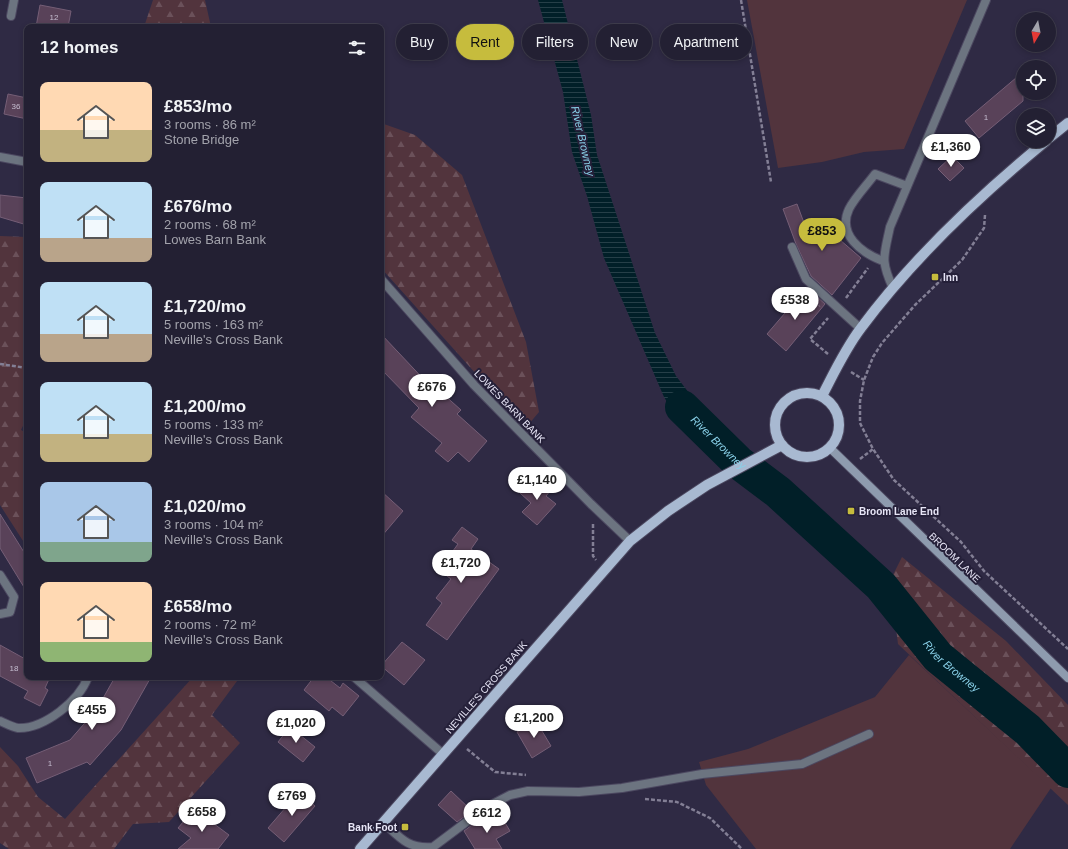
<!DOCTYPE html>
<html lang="en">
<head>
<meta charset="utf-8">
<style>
  :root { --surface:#232033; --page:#2b283b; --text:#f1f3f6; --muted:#a3a3ac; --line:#403e4e; --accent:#c6bc3d }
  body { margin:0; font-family:Arial,sans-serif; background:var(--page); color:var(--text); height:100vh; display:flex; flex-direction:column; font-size:15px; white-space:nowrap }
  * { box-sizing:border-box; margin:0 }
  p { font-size:13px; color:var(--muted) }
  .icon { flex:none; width:22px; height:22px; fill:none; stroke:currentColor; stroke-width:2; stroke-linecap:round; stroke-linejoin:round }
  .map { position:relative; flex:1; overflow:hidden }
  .side { position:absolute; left:24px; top:24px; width:360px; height:656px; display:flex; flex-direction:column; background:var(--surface); border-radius:8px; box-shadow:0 2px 6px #0003,0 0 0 1px var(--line) }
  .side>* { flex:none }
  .top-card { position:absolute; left:396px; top:24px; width:380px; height:36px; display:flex; gap:8px }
  .needle { width:26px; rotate:190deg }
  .controls { position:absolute; left:1016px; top:12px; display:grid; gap:8px }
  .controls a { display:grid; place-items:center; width:40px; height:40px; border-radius:50%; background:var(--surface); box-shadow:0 2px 6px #0003,0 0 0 1px var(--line); font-size:20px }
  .price { position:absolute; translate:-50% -34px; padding:0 9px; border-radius:14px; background:#fff; color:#222; font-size:13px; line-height:26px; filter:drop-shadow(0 1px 2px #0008) }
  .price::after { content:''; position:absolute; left:50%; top:24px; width:12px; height:9px; margin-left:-6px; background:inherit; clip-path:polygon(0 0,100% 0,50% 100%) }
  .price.selected { background:var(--accent); color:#111 }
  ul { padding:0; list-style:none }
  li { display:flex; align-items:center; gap:12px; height:100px; padding:0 16px }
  li span { display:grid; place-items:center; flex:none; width:112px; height:80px; border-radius:8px; color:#555 }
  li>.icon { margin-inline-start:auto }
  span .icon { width:48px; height:48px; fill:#fffc; stroke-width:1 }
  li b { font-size:17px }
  h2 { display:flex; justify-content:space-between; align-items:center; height:48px; padding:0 16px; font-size:17px }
  .pill { padding:0 14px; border-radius:18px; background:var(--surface); box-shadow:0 2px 6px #0003,0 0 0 1px var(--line); font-size:14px; line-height:36px }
  .pill.selected { background:var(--accent); color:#111 }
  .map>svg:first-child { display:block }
  .green { fill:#52343d }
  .forest { fill:url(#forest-firs) }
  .water { fill:url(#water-rules) }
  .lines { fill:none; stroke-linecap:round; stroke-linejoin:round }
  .river { stroke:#011f28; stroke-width:34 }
  .building { fill:#594259; stroke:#755e76 }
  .service-casing { stroke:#4c4860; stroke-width:10 }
  .minor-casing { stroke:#4c4860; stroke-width:10 }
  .tertiary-casing { stroke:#4c4860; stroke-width:10 }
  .secondary-casing { stroke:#4c4860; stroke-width:10 }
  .primary-casing { stroke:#4c4860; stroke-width:12 }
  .path { stroke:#837f95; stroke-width:2.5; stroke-dasharray:4 2; stroke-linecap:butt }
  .service { stroke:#6c7480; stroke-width:8 }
  .minor { stroke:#6c7480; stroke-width:8 }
  .tertiary { stroke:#6c7480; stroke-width:8 }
  .secondary { stroke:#8e9bae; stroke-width:8 }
  .primary { stroke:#a8b9d1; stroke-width:10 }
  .poi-dot { fill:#c6bc3d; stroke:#252039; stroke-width:1.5 }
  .labels { text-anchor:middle; stroke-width:4; stroke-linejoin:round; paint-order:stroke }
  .number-label { font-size:8px; fill:#c4bccf }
  .poi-label { font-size:10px; font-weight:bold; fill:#e7e5f6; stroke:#252039; text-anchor:start }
  .street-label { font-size:10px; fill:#e7e5f6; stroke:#252039 }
  .water-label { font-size:11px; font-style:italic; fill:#89d0e8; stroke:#252039 }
</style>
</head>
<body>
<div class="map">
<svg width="1068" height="849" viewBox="0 0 1068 849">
  <defs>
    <pattern id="forest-firs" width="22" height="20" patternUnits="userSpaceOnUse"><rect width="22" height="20" fill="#52343d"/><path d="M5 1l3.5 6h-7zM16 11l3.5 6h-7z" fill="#6b515a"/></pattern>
    <pattern id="water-rules" width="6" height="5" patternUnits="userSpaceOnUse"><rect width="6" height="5" fill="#011f28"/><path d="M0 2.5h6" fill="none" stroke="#263f48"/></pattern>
  </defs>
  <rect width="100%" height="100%" fill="#2f2a44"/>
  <!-- green -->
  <g class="green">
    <path d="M747,0H967L904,149L864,152L822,162L778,168Z"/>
    <path d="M909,655L1051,788L1010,849H756L706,785L699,762L748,749L875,697Z"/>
  </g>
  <!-- forest -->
  <g class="forest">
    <path d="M153,0H205L211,27H144Z"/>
    <path d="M381,123L415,135L462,175L526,342L539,412L528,425L524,414L517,415L477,375L381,268Z"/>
    <path d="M0,236L27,237V417L21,430L27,433V547L0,505Z"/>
    <path d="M902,557L1006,641L1068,705V805L898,644L890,581Z"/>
    <path d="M193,677H240L212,715L240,743L169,822L133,824L114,849H9L0,843V747L18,766L38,797L65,819Z"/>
  </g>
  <!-- water -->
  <path class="water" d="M538,0H562L591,115L597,155L655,333L676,376L699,406L726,432L705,449L685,432L664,397L604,258L587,196L572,152L563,92Z"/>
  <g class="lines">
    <!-- river -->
    <path class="river" id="s1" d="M682,407L738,462L778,492L881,586L938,657L1028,730L1068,771"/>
  </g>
  <!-- building -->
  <g class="building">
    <path d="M40,5L71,11L68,27H36Z"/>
    <path d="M1023,72V101L979,138L965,121Z"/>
    <path d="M8,94L27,98V119L4,114Z"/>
    <path d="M952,156L964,168L950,181L938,169Z"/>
    <path d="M0,195L27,198V225L0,217Z"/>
    <path d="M797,204L807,231L825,227L861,258L832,295L811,276L796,244L783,209Z"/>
    <path d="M803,292L820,307L815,295L825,304L786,351L767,334Z"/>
    <path d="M381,334L430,386L432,384L461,410L457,414L487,441L469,462L458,452L448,462L435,451L442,443L411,417L419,408L381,369Z"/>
    <path d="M535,476L551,490L546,496L556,504L537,525L522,512L531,503L520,493Z"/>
    <path d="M381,491L403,511L381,537Z"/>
    <path d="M0,514L27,557V592L0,548Z"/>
    <path d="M462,527L478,539L471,549L499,569L447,640L426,625L442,603L436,598L451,579L439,570L458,544L452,540Z"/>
    <path d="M402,642L425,660L404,685L381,666Z"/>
    <path d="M0,645L27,660V677H50L45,688L48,690L40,706L24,698L28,691L0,676Z"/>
    <path d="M115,677H151L121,730L90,765L87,762L37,783L26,758L70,740L97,709Z"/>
    <path d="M314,677H326L340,688L343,683L359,696L343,716L332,707L329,711L304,690Z"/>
    <path d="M536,721L551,746L532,758L517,732Z"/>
    <path d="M290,727L315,747L303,762L278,742Z"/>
    <path d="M451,791L472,811L457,822L438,805Z"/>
    <path d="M299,792L315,806L284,842L268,828Z"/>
    <path d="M194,809L229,835L218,849H178L191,838L178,828Z"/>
    <path d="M501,816L510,831L496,839L502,849H475L464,831L480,819L482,821L484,820L487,824Z"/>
  </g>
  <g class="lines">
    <defs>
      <g id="service">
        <path d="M792,247L806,279L861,329"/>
        <path d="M883,261C862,253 837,235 849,209C855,197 867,185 875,174L907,186"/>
        <path d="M0,575L14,597L10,612L0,614"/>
        <path d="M354,677L443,754"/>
        <path d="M383,822C400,838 408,849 433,847L485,808L510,795L528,791L579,792L622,788L702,774L802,764L869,734"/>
      </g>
      <g id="minor">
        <path d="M11,16L14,0"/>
        <path d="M893,288C880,260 884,256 890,227L986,0"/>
        <path d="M0,721C5,723 12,727 18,728C44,729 79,701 88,677"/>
      </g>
      <g id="tertiary">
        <path d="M0,157L27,162"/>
        <path d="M381,279L474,385L591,504L630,541"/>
      </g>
      <path id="secondary" d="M830,448L1068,678"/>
      <g id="primary">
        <path d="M1049,138L1068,123"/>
        <circle cx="807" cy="425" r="32"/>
        <path d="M822,396C834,373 845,349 861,328C913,258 979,196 1046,141"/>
        <path d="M360,849L630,541L668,511L707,485L782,445"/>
      </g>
    </defs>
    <!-- service casing -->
    <use href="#service" class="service-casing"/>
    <!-- minor casing -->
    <use href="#minor" class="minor-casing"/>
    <!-- tertiary casing -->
    <use href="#tertiary" class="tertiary-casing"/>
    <!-- secondary casing -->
    <use href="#secondary" class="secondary-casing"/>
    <!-- primary casing -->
    <use href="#primary" class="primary-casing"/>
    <!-- path -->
    <g class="path">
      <path d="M741,0L771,182"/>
      <path d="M985,215L984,228L962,260L915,305L882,343L873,357L864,380L860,401V423L873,449L894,480L961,542L984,571L1068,649"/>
      <path d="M846,298L868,268"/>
      <path d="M828,354L810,339L828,318"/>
      <path d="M0,364L27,368"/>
      <path d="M851,372L864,380"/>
      <path d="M860,459L873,449"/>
      <path d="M593,524V556L596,560"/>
      <path d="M467,749L495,772L526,775"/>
      <path d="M645,799L677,802L710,818L742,849"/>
    </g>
    <!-- service -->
    <use href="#service" class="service"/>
    <!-- minor -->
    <use href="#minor" class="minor"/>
    <!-- tertiary -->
    <use href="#tertiary" class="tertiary"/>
    <!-- secondary -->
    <use href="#secondary" class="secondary"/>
    <!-- primary -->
    <use href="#primary" class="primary"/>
  </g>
  <!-- markers -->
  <g class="poi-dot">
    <rect x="931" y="273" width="8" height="8" rx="2"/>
    <rect x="847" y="507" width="8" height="8" rx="2"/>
    <rect x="401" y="823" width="8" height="8" rx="2"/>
  </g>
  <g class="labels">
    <!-- number labels -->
    <g class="number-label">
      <text x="54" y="20">12</text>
      <text x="16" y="109">36</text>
      <text x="986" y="120">1</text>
      <text x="14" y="671">18</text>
      <text x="50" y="766">1</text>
    </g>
    <!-- poi labels -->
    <g class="poi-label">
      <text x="943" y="281">Inn</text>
      <text x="859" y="515">Broom Lane End</text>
      <text x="397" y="831" text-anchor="end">Bank Foot</text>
    </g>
    <!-- street labels -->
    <g class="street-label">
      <text transform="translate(510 406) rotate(46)" y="4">LOWES BARN BANK</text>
      <text transform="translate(955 557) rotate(44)" y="4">BROOM LANE</text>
      <text transform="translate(486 687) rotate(-49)" y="4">NEVILLE'S CROSS BANK</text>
    </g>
    <!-- water labels -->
    <g class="water-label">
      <text transform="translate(583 141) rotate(77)" y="4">River Browney</text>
      <text dy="4" stroke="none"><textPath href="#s1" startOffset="51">River Browney</textPath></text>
      <text dy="4" stroke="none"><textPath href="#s1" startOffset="375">River Browney</textPath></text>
    </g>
  </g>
</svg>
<div class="controls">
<a><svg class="needle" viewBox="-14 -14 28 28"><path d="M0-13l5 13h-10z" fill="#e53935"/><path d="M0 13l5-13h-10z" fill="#a3a3ac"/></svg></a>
<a><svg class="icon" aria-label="locate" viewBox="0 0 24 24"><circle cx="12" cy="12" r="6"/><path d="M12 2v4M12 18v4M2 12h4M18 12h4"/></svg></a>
<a><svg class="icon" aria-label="layers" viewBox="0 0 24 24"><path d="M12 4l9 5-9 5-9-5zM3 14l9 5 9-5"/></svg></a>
</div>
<b class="price" style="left:951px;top:168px">£1,360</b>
<b class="price selected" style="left:822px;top:252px">£853</b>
<b class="price" style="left:795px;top:321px">£538</b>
<b class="price" style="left:432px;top:408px">£676</b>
<b class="price" style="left:537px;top:501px">£1,140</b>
<b class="price" style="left:461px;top:584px">£1,720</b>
<b class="price" style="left:92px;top:731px">£455</b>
<b class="price" style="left:534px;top:739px">£1,200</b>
<b class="price" style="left:296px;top:744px">£1,020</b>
<b class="price" style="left:292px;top:817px">£769</b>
<b class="price" style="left:202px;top:833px">£658</b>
<b class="price" style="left:487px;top:834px">£612</b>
<div class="top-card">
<a class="pill">Buy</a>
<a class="pill selected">Rent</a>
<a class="pill">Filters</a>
<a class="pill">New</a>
<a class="pill">Apartment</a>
</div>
<section class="side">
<h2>12 homes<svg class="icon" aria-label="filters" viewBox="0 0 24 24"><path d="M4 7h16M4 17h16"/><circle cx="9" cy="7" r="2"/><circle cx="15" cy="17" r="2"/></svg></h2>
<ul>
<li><span style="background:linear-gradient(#ffd9b3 60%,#c2b280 0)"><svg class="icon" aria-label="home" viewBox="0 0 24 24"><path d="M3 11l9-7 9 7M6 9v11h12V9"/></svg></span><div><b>£853/mo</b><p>3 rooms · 86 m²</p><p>Stone Bridge</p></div></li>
<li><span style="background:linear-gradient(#bfe0f5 70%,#b9a48a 0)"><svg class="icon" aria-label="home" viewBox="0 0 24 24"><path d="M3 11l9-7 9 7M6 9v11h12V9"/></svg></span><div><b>£676/mo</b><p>2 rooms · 68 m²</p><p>Lowes Barn Bank</p></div></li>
<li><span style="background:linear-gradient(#bfe0f5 65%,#b9a48a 0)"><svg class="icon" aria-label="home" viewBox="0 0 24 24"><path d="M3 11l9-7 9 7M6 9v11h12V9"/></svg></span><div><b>£1,720/mo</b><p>5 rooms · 163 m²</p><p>Neville's Cross Bank</p></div></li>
<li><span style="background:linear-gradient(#bfe0f5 65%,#c2b280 0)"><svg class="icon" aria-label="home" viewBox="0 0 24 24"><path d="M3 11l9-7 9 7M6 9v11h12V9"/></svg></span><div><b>£1,200/mo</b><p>5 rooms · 133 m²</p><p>Neville's Cross Bank</p></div></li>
<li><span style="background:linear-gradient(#a9c7e8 75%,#7fa58c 0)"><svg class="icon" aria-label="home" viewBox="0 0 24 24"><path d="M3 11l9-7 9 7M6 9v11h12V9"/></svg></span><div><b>£1,020/mo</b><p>3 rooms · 104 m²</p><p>Neville's Cross Bank</p></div></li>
<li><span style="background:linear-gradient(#ffd9b3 75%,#8fb573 0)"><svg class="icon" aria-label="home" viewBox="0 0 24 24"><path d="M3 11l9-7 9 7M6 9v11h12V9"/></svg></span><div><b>£658/mo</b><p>2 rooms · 72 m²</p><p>Neville's Cross Bank</p></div></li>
</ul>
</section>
</div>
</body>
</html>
